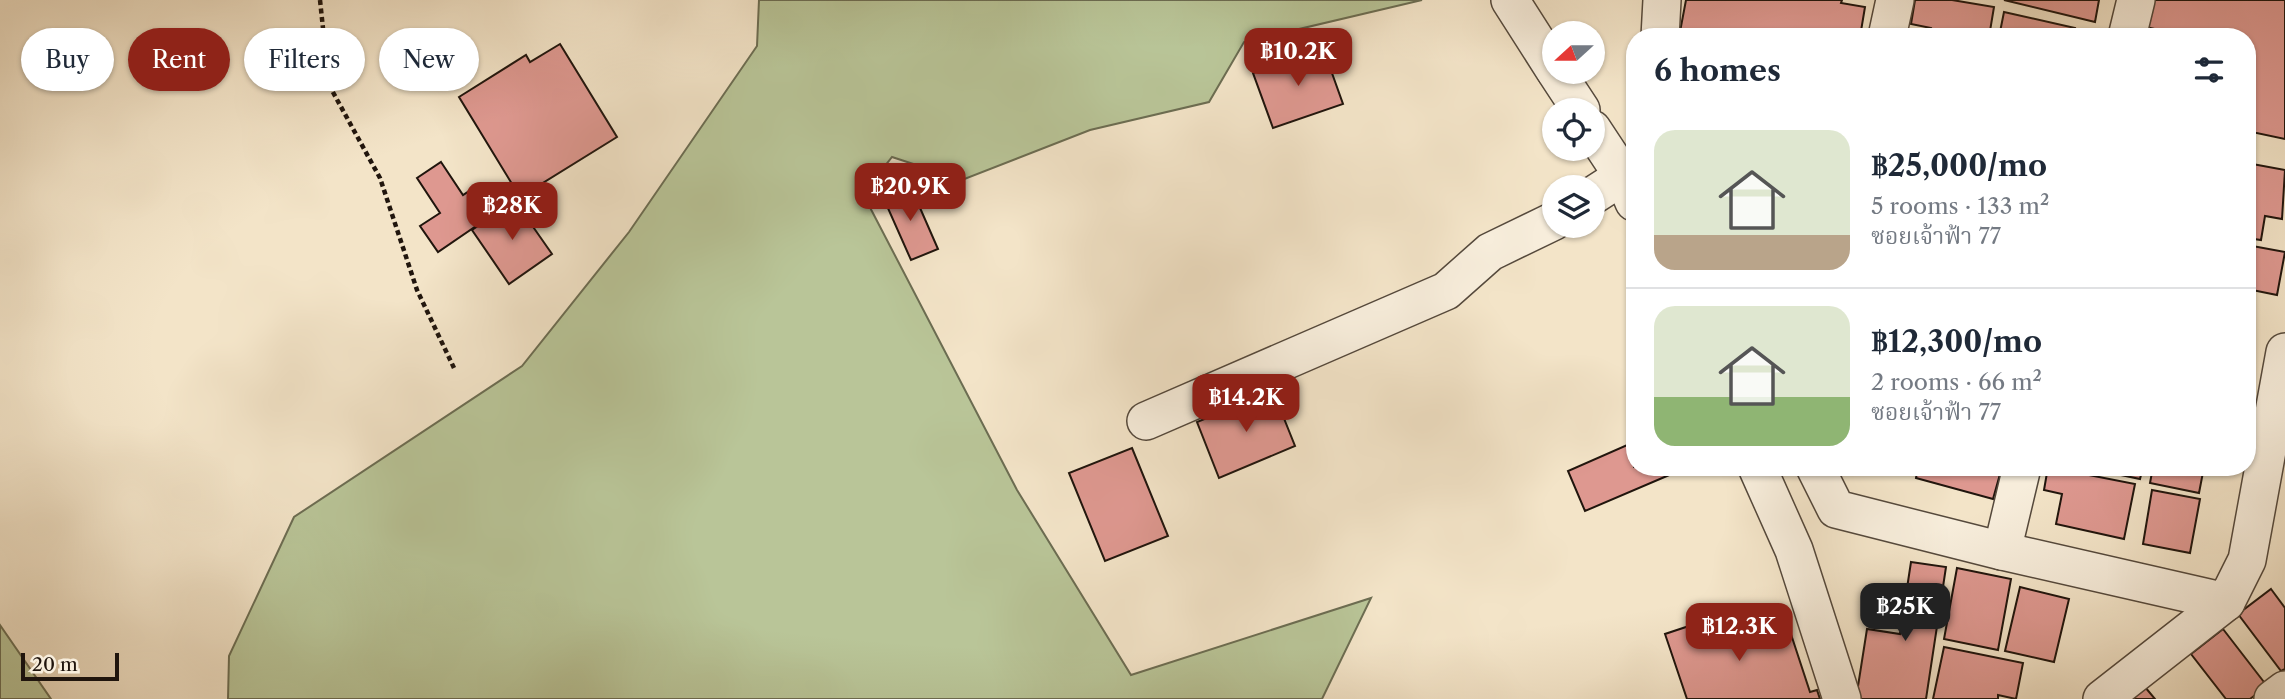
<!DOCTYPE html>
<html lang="en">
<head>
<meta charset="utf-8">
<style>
  :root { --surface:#fff; --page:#f6f6f7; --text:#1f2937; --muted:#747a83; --line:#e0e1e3; --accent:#8f2418 }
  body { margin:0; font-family:"Libre Caslon Text","Noto Serif Thai",serif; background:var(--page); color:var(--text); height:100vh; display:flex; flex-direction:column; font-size:26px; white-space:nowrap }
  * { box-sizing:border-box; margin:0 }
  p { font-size:23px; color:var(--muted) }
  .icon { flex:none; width:38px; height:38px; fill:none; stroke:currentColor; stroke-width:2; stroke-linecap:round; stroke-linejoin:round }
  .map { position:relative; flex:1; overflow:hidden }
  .drawer { position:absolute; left:1626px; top:28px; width:630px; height:448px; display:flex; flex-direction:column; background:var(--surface); border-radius:28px; box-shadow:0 2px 5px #0004 }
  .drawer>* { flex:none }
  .guide { position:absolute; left:21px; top:28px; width:665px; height:63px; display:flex; gap:14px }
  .needle { width:46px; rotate:249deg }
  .buttons { position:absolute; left:1542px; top:21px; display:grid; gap:14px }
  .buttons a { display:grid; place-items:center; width:63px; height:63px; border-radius:50%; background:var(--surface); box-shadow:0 2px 5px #0004; font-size:35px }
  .scale { position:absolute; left:21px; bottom:18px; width:98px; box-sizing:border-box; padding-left:7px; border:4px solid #20150d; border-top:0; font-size:19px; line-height:24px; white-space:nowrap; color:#20150d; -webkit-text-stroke:5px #f7eddb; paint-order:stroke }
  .price { position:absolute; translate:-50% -60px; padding:0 16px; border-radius:14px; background:var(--accent); color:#fff; font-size:23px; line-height:46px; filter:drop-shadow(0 2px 4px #0008) }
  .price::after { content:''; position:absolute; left:50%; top:42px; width:21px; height:16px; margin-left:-10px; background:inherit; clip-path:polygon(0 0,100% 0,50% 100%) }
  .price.current { background:#222; color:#fff }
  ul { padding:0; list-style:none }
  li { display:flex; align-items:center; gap:21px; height:175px; padding:0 28px }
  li+li { border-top:2px solid var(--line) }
  li span { display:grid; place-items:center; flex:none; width:196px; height:140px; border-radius:21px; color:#555 }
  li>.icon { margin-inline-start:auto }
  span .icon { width:84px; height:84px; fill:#fffc; stroke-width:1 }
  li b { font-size:30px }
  h2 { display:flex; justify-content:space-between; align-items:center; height:84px; padding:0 28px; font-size:30px }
  .pill { padding:0 24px; border-radius:32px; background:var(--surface); box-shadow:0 2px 5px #0004; font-size:24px; line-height:63px }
  .pill.current { background:var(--accent); color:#fff }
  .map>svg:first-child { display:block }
  .green { fill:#b9c598; stroke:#6c6d52; stroke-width:2 }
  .building { fill:#de9890; stroke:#20150d; stroke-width:2 }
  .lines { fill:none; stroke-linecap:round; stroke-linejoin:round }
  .minor-casing { stroke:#55493c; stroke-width:40 }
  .path { stroke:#20150d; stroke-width:4.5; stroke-dasharray:5 3.5; stroke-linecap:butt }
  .minor { stroke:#f7eddb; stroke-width:37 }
</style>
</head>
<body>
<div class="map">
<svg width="2285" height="699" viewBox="0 0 2285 699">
  <rect width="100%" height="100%" fill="#f3e4c8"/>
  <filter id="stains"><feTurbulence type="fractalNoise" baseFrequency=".00286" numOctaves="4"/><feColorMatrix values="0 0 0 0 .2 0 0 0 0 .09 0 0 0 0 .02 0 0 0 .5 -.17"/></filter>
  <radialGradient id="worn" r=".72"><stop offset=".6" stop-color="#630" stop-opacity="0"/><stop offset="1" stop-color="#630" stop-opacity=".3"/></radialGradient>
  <!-- green -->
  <g class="green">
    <path d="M759,0H1422L1244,42L1209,102L1090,130L962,180L892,157L863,194L1017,490L1131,675L1371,598L1322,699H228L229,656L294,517L522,366L629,232L757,46Z"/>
    <path d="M0,625L51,699H0Z"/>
  </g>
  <!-- building -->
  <g class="building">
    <path d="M1686,0H1842L1841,3L1865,7L1860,37H1679Z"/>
    <path d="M1915,0H1952L1994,7L1989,37H1929L1931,28L1911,24Z"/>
    <path d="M2004,0H2099L2095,22Z"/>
    <path d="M2148,0H2285V139L2247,131V37H2188L2142,26Z"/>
    <path d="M2004,12L2075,28L2073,37H1999Z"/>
    <path d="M560,44L617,137L520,197L459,97L526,55L530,62Z"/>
    <path d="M1323,48L1343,104L1273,128L1253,73Z"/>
    <path d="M441,162L463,195L480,184L498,211L438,252L420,226L440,213L417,178Z"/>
    <path d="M2247,163L2285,170L2282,219L2265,216L2261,240L2247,238Z"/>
    <path d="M910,185L938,249L911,260L883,197Z"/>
    <path d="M515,201L552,254L509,284L472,230Z"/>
    <path d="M2247,245L2285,252L2277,295L2247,289Z"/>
    <path d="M1273,391L1295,446L1219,478L1197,422Z"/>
    <path d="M1634,442V467H1688L1585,511L1568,471Z"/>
    <path d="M1132,448L1168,536L1105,561L1069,473Z"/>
    <path d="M1918,467H2002L1993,499L1916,478Z"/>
    <path d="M2048,467L2135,484L2124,539L2056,524L2062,494L2044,490Z"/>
    <path d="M2083,467H2143L2140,479Z"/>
    <path d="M2153,467H2204L2199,493L2150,483Z"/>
    <path d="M2152,490L2200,499L2190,553L2143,544Z"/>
    <path d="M1911,562L1946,567L1926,699H1856L1867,629L1900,634Z"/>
    <path d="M1957,568L2011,579L1998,650L1944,639Z"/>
    <path d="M2020,587L2069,599L2054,662L2005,651Z"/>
    <path d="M2271,589L2285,608V669L2281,671L2238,614Z"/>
    <path d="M1785,616L1810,692L1817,690L1820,699H1687L1665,634L1713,618L1720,638Z"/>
    <path d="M2223,629L2267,686L2250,699H2226L2191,654Z"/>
    <path d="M1944,647L2023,663L2016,699L1998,695V699H1933Z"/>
    <path d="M2145,687L2155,699H2130Z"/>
  </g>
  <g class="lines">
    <defs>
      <g id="minor">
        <path d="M1510,0L1554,69"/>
        <path d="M1660,37L1662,0"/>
        <path d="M1887,37L1895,0"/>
        <path d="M2127,37L2136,0"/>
        <path d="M1556,72L1581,110"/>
        <path d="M1592,129L1623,176L1634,202"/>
        <path d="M1592,196L1623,176"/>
        <path d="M1146,421L1446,291L1490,252L1554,221"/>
        <path d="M1757,467L1794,550L1842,699"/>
        <path d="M1815,467L1836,509L2002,551L2226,602L2247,560L2285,352"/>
        <path d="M2002,551L2022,467"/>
        <path d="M2102,699L2226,602"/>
        <path d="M2273,699L2285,690"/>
      </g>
    </defs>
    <!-- minor casing -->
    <use href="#minor" class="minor-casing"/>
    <!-- path -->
    <path class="path" d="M320,0L329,85L380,178L417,290L454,368"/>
    <!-- minor -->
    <use href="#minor" class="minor"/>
  </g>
  <rect width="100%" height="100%" filter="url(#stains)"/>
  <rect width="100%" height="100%" fill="url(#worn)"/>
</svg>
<div class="buttons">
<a><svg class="needle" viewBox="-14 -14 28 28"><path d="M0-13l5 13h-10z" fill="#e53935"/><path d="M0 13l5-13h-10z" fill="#747a83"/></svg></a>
<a><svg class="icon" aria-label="locate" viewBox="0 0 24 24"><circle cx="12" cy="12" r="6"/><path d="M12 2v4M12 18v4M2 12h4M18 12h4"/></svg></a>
<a><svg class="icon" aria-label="layers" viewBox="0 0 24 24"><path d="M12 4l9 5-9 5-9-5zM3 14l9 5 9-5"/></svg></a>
</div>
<div class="scale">20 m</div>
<b class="price" style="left:1298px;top:88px">฿10.2K</b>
<b class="price" style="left:910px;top:223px">฿20.9K</b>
<b class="price" style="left:512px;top:242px">฿28K</b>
<b class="price" style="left:1246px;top:434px">฿14.2K</b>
<b class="price current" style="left:1905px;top:643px">฿25K</b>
<b class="price" style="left:1739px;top:663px">฿12.3K</b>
<div class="guide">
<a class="pill">Buy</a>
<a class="pill current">Rent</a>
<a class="pill">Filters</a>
<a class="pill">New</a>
</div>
<section class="drawer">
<h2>6 homes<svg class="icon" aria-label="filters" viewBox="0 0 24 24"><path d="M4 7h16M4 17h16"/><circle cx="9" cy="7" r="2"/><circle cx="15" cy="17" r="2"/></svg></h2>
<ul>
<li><span style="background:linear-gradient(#dfe7d0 75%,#b9a48a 0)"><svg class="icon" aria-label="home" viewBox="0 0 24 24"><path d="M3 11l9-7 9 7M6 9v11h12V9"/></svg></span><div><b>฿25,000/mo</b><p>5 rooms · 133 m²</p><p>ซอยเจ้าฟ้า 77</p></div></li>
<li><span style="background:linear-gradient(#dfe7d0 65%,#8fb573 0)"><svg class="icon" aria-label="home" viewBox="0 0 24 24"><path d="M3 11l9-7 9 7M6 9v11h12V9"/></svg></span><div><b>฿12,300/mo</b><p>2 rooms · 66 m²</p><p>ซอยเจ้าฟ้า 77</p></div></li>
</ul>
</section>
</div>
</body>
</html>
